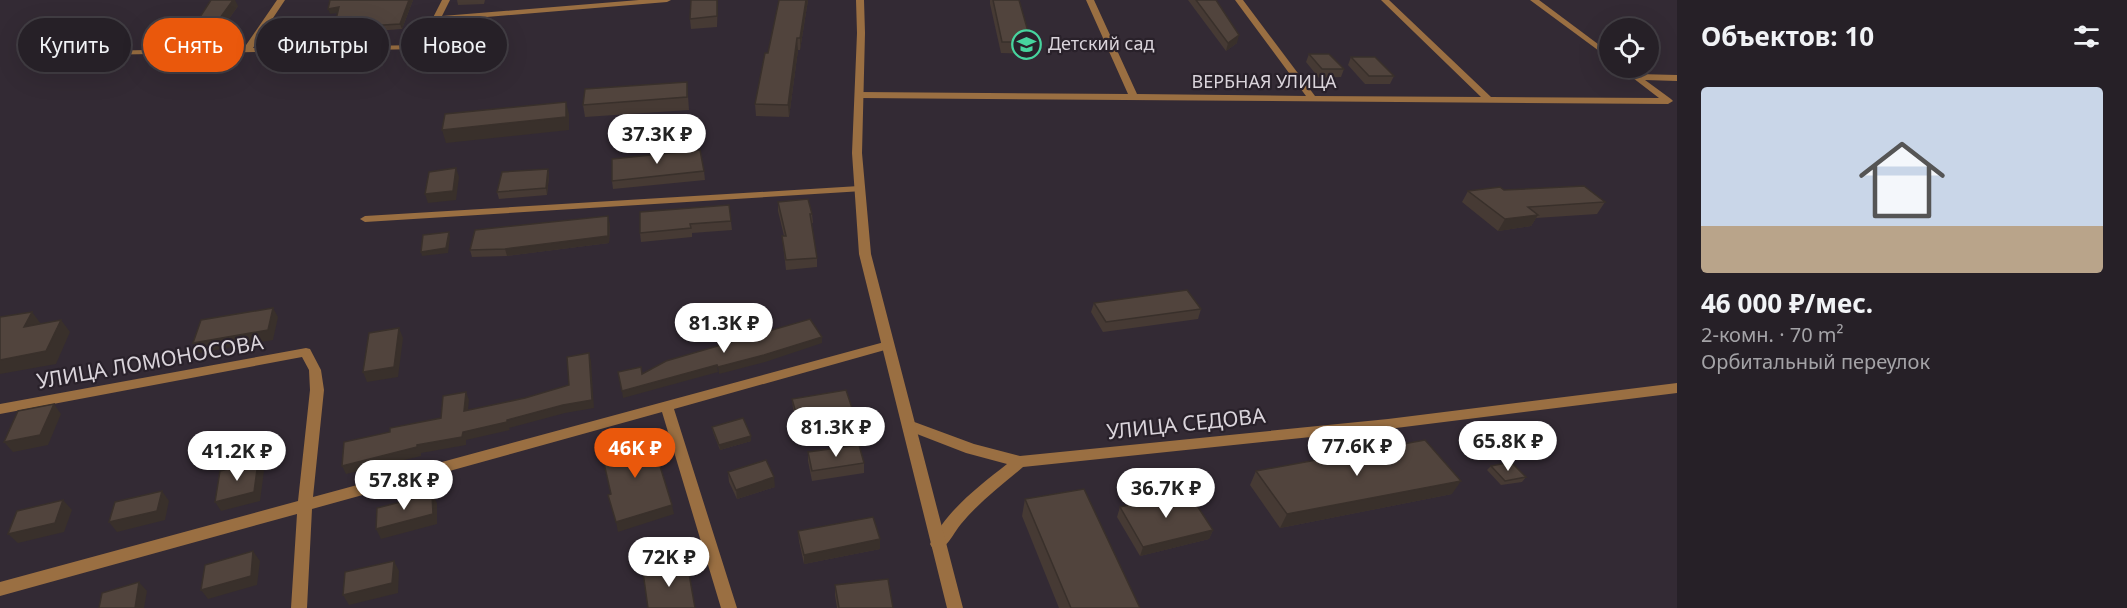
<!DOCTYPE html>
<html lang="ru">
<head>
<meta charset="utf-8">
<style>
  :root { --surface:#262027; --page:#2e282f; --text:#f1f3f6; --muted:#a4a3a7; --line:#423e44; --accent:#ea580c }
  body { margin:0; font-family:"Noto Sans",sans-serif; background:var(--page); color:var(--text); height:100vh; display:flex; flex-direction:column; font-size:22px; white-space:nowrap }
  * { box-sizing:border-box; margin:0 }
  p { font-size:20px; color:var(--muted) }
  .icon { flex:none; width:33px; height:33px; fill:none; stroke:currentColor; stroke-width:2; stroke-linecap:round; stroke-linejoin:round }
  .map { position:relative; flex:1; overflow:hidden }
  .sheet { display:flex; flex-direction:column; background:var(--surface); width:450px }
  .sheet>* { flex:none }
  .top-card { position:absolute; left:18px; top:18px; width:570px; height:54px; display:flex; gap:12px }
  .buttons { position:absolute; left:1599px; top:18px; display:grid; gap:12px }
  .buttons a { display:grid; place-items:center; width:60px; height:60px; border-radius:50%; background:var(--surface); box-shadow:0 6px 24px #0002,0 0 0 2px var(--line); font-size:30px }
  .price { position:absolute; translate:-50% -51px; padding:0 14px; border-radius:21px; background:#fff; color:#222; font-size:20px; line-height:39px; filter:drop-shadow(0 2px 3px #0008) }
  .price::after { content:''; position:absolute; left:50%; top:36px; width:18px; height:14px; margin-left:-9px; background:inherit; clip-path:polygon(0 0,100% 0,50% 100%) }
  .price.current { background:var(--accent); color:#fff }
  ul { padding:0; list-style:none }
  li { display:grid; align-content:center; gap:12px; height:318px; padding:0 24px }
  li span { display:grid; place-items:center; height:186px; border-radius:6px; color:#555 }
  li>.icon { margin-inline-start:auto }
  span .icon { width:108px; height:108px; fill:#fffc; stroke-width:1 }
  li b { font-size:26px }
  h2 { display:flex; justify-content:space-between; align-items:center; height:72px; padding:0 24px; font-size:26px }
  .tag { padding:0 21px; border-radius:27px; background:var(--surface); box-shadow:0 6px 24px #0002,0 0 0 2px var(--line); font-size:21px; line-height:54px }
  .tag.current { background:var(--accent); color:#fff }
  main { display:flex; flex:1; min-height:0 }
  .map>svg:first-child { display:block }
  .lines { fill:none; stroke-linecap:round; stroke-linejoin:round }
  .minor { fill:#9a6f42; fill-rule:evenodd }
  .tertiary { fill:#9a6f42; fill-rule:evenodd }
  .wall { fill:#463a34 }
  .shaded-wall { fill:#39302b }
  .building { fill:#51443d; stroke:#39302b; stroke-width:1.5 }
  .labels { text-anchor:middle; stroke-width:4.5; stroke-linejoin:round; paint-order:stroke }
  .far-poi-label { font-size:18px; fill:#dad4db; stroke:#29212a; text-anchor:start }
  .far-street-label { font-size:18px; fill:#dad4db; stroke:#29212a }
  .street-label { font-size:21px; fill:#dad4db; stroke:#29212a }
</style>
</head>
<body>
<main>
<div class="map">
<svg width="1677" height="608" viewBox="0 0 1677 608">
  <rect width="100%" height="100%" fill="#332a34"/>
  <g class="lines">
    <!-- minor -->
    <g class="minor">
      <path d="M277,0H285L253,48L419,45L442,0H450L442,16L639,0H671L667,2L439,21L426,47L422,49L98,55L94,53L98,51L244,48Z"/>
      <path d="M1086,0H1094L1137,94L1306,96L1235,0H1243L1315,96L1481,97L1381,0H1389L1491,97L1659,98L1620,68H1629L1638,74L1677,75V81L1645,80L1671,99L1673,101L1668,104L860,98L856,95L860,92L1128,94Z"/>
      <path d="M1530,0H1539L1610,53V59Z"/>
      <path d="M859,186L864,189L863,191L365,222L360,219L365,216Z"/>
      <path d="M888,341L892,342L894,345L892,348L674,409L737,608H721L662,412L312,509L307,608H291L297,514L0,596V582L298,501L310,390L309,370L302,357L0,414V404L306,348L310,349L321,370L324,390L313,497Z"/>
      <path d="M1677,383V393L1388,429L1023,467C1002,485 979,502 961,524C953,533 946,553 933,549L930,544C947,510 978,487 1007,464L966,453L904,429L902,425L904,421L909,420L974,444L1020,456L1388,419Z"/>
    </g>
    <!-- tertiary -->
    <path class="tertiary" d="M856,0H864L865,33L862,153L871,254L963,608H947L859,254L852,153L857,33Z"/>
  </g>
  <!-- wall -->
  <g class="wall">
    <path d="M413,0L402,29L336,34L334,28L338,13L330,14Z"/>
    <path d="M457,0H485L484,4L458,5Z"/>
    <path d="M691,0H718L717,27L691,29L690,19Z"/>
    <path d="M808,0L800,50H798L789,117L756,116L755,104L768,53Z"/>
    <path d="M990,0H1019L1031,42L1030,54L1001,53L990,4Z"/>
    <path d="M1188,0H1216L1237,43L1226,51Z"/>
    <path d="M238,6L214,40L192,42L189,34Z"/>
    <path d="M1309,54L1344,69L1341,77L1319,78L1306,62Z"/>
    <path d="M1351,57L1394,76L1390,84H1365L1348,65Z"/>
    <path d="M687,82L689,110L585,117L583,105Z"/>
    <path d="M548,169L549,176L547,195L499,199L497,192Z"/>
    <path d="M704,171L705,180L613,189L612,181Z"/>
    <path d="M1504,190L1605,202L1597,214L1536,218L1531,226L1498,231L1462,202L1468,191Z"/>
    <path d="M778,202L812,214L813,223H811L817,258V267L786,270L782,236H784L778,211Z"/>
    <path d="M729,205L732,230L692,233V237L641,242L640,233Z"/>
    <path d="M610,224L609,243L507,256L472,257L470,250Z"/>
    <path d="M1094,303L1201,309L1198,319L1103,332L1091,312Z"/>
    <path d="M792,399L852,417L798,427L793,408Z"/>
    <path d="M712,427L751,441L720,450L713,432Z"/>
    <path d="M808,452L864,463V473L812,481L808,461Z"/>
    <path d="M1491,466L1526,477L1522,482L1501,485L1487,470Z"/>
    <path d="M1256,471L1452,494L1280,528L1250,485Z"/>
    <path d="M728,472L775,487L737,499L729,482Z"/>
    <path d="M1025,499L1140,608H1059L1022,516Z"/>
    <path d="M1120,507L1213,530L1209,539L1140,556L1117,517Z"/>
    <path d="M798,531L880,549L804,564L799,541Z"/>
    <path d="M835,585L893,608H837L835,595Z"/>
  </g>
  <!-- shaded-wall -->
  <g class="shaded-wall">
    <path d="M233,0H235L238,6L214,40L210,32Z"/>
    <path d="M409,0H413L402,29L400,24Z"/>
    <path d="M717,0H718L717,27Z"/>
    <path d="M806,0H808L800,50V38Z"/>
    <path d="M339,7L341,12L330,14L328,9Z"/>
    <path d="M1239,35L1237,43L1226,51L1228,43Z"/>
    <path d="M797,38L798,50L789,117L788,105Z"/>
    <path d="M566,102L569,114V130L446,143L442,130Z"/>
    <path d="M456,168L459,177L456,200L428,203L425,194Z"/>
    <path d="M548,169L549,176L547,195L546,188Z"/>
    <path d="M1538,215L1531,226L1498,231L1505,219Z"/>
    <path d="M608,216L610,224L609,243L507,256L505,249Z"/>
    <path d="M449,232L450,237L448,253L422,256L421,252Z"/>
    <path d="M273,308L278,317L273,340L199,353L193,343Z"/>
    <path d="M32,312L41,324L24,327Z"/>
    <path d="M61,320L70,332L56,364L0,374V360Z"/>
    <path d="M399,328L403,338L398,377L367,382L363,372Z"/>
    <path d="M822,337V343L765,362L719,374L718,367Z"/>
    <path d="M589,353L591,361L594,408L565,413L509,428L510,430L466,440V445L421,453V456L346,474L342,466L563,405Z"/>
    <path d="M717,365L718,372L623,398L622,391Z"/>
    <path d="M466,392L469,400L467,419L464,411Z"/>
    <path d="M54,404L61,414L48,445L13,452L4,442Z"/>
    <path d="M852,408V417L798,427L797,417Z"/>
    <path d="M751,436V441L720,450L719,445Z"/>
    <path d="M258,462L264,471L260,501L221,511L215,502Z"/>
    <path d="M774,477L775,487L737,499L736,490Z"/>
    <path d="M1461,481L1452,494L1280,528L1287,514Z"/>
    <path d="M162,491L169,501L165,520L117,532L109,522Z"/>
    <path d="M432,494L437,503V524L381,539L376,529Z"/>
    <path d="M63,500L72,510L64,532L18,543L8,534Z"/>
    <path d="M672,505L674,514L618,532L616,522Z"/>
    <path d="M1213,530L1209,539L1140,556L1143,547Z"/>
    <path d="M880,539V549L804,564V555Z"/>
    <path d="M253,551L260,561L257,585L208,599L201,590Z"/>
    <path d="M394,561L399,571L398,593L349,605L343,595Z"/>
    <path d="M139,582L147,591L144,608H135Z"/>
  </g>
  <!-- building -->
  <g class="building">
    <path d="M211,0H233L210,32L189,34Z"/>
    <path d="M330,0H409L400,24L334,28L339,7L328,9Z"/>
    <path d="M691,0H717V16L690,19Z"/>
    <path d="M779,0H806L800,38H797L788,105L755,104L765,53H768Z"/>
    <path d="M993,0H1019L1031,42H1002Z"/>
    <path d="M1196,0H1216L1239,35L1228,43Z"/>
    <path d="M1309,54H1329L1344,69H1322Z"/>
    <path d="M1351,57H1375L1394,76H1369Z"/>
    <path d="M687,82V97L583,105L585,89Z"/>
    <path d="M566,102V117L442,130L445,114Z"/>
    <path d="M700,150L704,171L612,181V159Z"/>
    <path d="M456,168L453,191L425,194L429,172Z"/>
    <path d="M548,169L546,188L497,192L502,172Z"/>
    <path d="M1584,186L1605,202L1528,207L1538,215L1505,219L1468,191L1500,187L1504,190Z"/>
    <path d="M808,199L812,214H810L817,258L786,260L782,236H786L778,202Z"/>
    <path d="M729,205L731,221L690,224L691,228L640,233V212Z"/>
    <path d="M608,216V236L505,249L470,250L475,230Z"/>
    <path d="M449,232L446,248L421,252L423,235Z"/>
    <path d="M1187,290L1201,309L1106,322L1094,303Z"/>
    <path d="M273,308L268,330L193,343L201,320Z"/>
    <path d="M32,312L24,327L61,320L46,351L0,360V317Z"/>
    <path d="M810,319L822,337L764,355L718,367L717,365L622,391L618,372L641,367L642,374L666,361Z"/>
    <path d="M399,328L394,367L363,372L369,333Z"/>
    <path d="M589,353L592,400L563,405L507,420V422L463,432L462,437L417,445V447L342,466L344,442L390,432V428L441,418L443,396L466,392L464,411L525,398L569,385L567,357Z"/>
    <path d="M846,390L852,408L797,417L792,399Z"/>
    <path d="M54,404L40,435L4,442L18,411Z"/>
    <path d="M743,418L751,436L719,445L712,427Z"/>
    <path d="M651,437L672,505L616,522L608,495L611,494L601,450Z"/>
    <path d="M1425,440L1461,481L1287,514L1256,471Z"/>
    <path d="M859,445L864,463L812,471L808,452Z"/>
    <path d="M766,460L774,477L736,490L728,472Z"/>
    <path d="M258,462L254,492L215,502L220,471Z"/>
    <path d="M1511,462L1526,477L1505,481L1491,466Z"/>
    <path d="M1084,489L1140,608H1071L1025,499Z"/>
    <path d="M162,491L157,511L109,522L115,502Z"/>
    <path d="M1188,492L1213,530L1143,547L1120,507Z"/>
    <path d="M432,494L433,514L376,529L377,508Z"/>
    <path d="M63,500L55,523L8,534L17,511Z"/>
    <path d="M873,517L880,539L804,555L798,531Z"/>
    <path d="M253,551L251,576L201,590L205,565Z"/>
    <path d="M394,561L392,583L343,595L345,572Z"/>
    <path d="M687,562L695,608H648L643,572Z"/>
    <path d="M888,579L893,608H839L835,585Z"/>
    <path d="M139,582L135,608H99L102,593Z"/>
  </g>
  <!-- icons -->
  <defs>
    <symbol id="school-ring" viewBox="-11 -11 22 22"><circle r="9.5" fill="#29212a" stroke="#47d49e" stroke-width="1.5"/><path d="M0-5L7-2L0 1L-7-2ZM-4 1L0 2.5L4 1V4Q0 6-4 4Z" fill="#47d49e"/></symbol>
  </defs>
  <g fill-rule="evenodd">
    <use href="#school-ring" x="1010" y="28" width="33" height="33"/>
  </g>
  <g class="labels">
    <!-- far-poi labels -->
    <g class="far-poi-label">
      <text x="1048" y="50">Детский сад</text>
    </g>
    <!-- far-street labels -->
    <g class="far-street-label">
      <text x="1264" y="88">ВЕРБНАЯ УЛИЦА</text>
    </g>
    <!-- street labels -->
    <g class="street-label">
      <text transform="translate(150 362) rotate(-10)" y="7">УЛИЦА ЛОМОНОСОВА</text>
      <text transform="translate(1186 424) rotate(-6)" y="7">УЛИЦА СЕДОВА</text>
    </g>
  </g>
</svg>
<div class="buttons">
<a><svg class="icon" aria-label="locate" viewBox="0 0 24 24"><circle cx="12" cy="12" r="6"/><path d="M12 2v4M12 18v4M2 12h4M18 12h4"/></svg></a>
</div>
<b class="price" style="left:657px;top:165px">37.3K ₽</b>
<b class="price" style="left:724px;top:354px">81.3K ₽</b>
<b class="price" style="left:836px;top:458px">81.3K ₽</b>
<b class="price" style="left:1508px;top:472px">65.8K ₽</b>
<b class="price" style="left:1357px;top:477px">77.6K ₽</b>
<b class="price current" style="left:635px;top:479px">46K ₽</b>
<b class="price" style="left:237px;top:482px">41.2K ₽</b>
<b class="price" style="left:404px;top:511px">57.8K ₽</b>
<b class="price" style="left:1166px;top:519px">36.7K ₽</b>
<b class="price" style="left:669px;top:588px">72K ₽</b>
<div class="top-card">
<a class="tag">Купить</a>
<a class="tag current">Снять</a>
<a class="tag">Фильтры</a>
<a class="tag">Новое</a>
</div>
</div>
<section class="sheet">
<h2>Объектов: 10<svg class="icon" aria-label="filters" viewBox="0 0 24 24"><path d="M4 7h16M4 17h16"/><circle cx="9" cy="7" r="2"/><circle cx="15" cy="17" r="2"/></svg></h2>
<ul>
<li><span style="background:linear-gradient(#c9d6e8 75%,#b9a48a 0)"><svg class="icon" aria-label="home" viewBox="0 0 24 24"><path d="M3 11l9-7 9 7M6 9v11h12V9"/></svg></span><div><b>46 000 ₽/мес.</b><p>2-комн. · 70 m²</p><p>Орбитальный переулок</p></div></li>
</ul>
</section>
</main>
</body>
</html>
